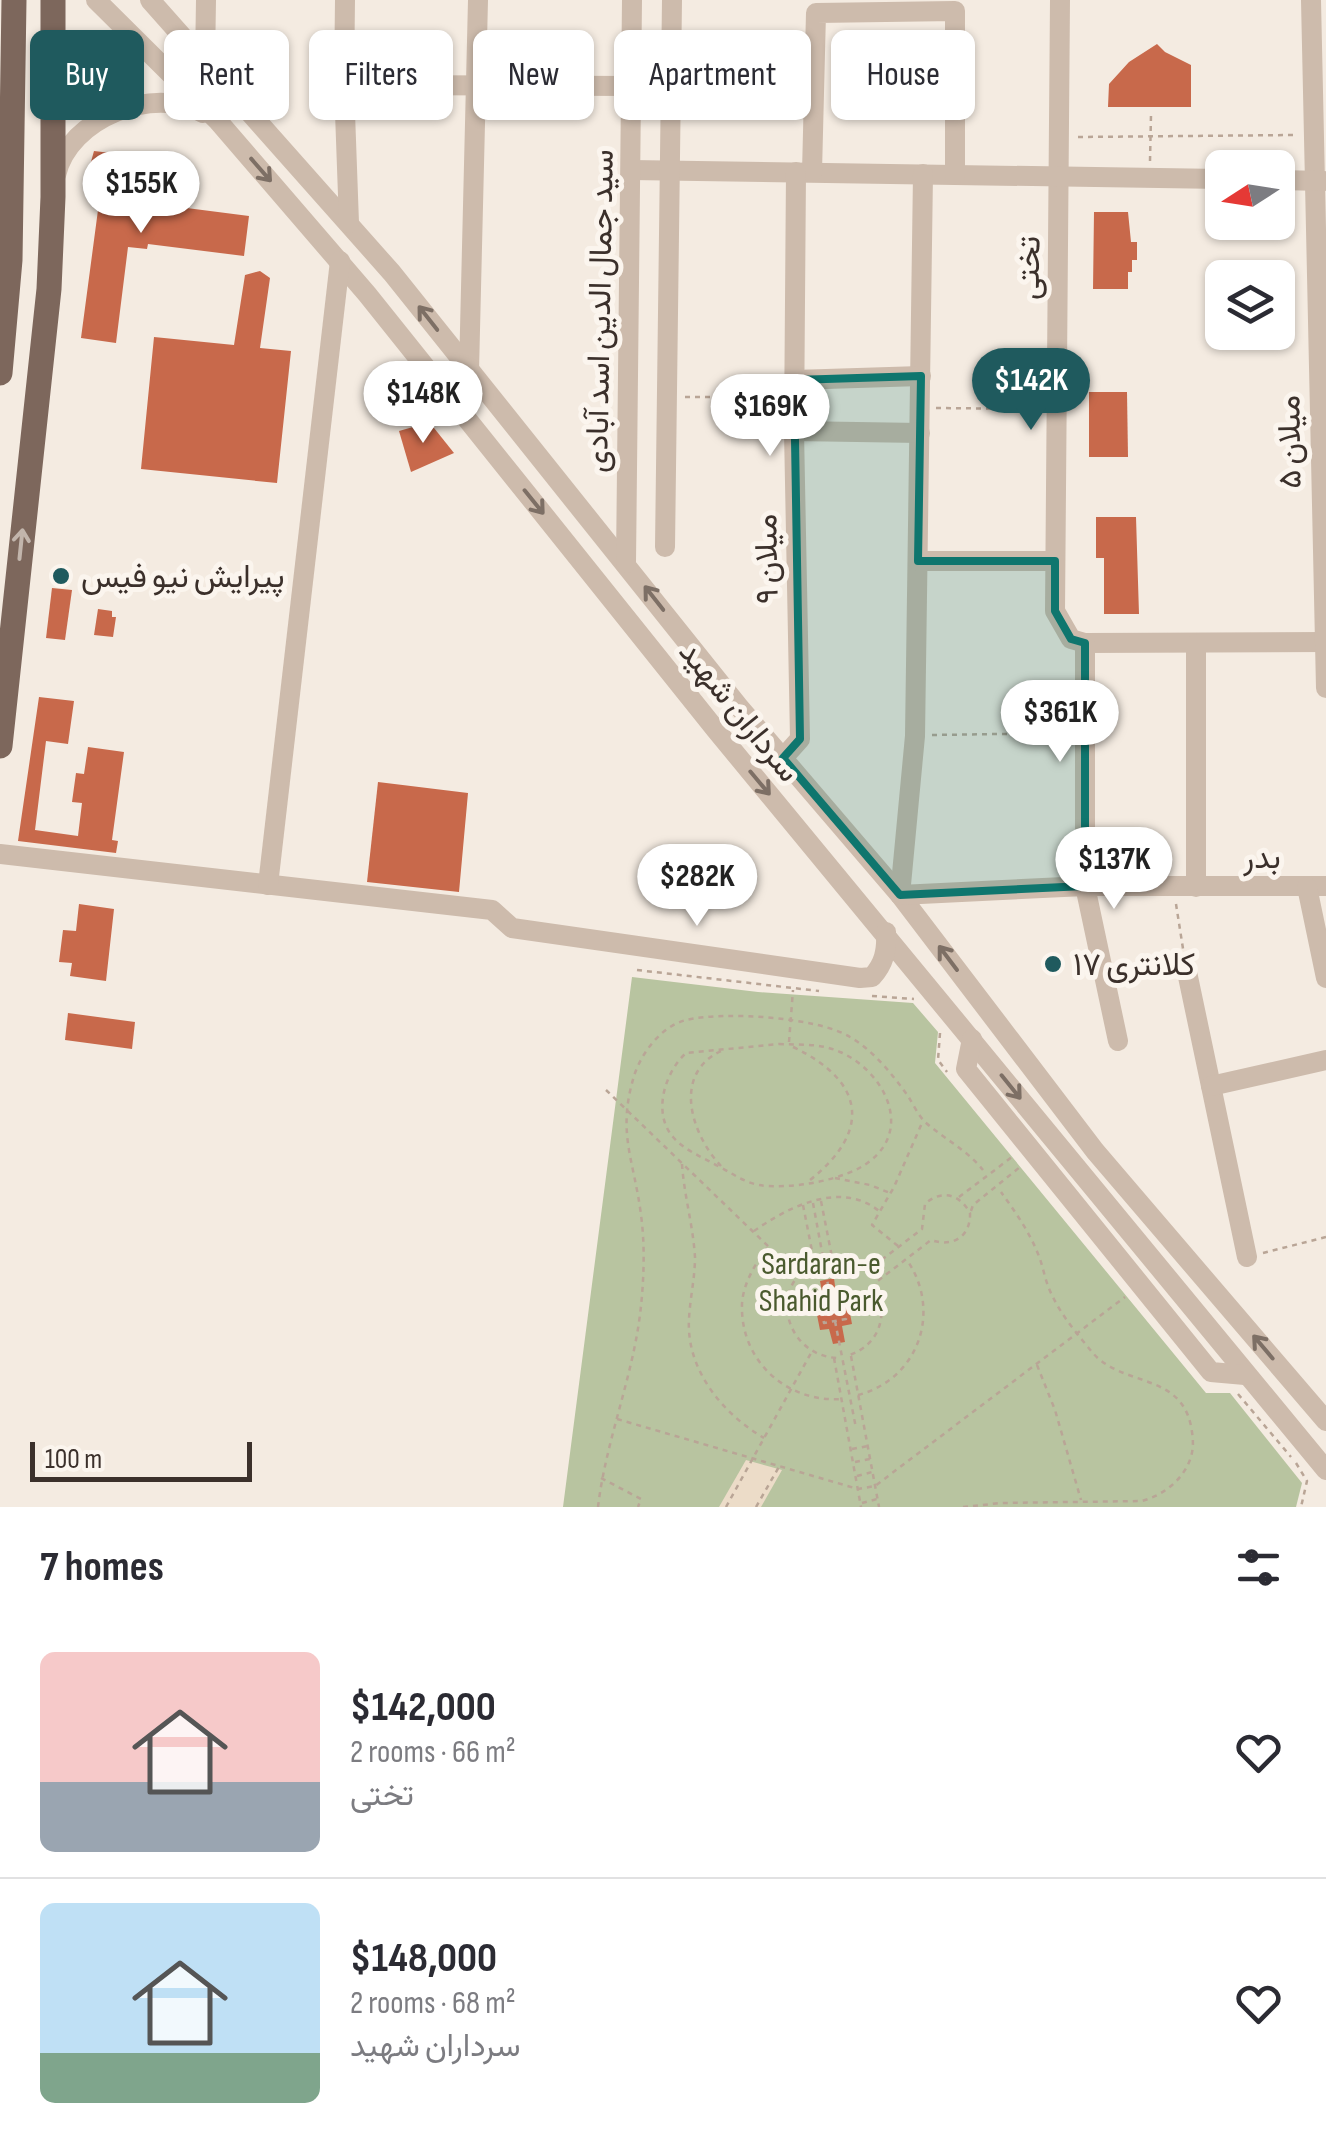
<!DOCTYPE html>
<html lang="en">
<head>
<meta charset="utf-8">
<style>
  :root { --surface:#fff; --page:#f7f7f7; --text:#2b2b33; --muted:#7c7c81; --line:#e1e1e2; --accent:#1f5a5e }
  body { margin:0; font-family:"Sofia Sans Condensed",Vazirmatn,sans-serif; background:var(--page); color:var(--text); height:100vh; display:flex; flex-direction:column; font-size:38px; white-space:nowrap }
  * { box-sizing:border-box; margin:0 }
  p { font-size:32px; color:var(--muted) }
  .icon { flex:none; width:55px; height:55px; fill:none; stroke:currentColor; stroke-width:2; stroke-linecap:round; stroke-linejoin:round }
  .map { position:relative; height:1507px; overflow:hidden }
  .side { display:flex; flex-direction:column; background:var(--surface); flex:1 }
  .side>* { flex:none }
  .banner { position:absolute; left:30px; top:30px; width:1268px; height:90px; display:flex; gap:20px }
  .needle { width:65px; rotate:258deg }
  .fabs { position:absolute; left:1205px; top:150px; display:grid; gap:20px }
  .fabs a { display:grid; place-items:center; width:90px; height:90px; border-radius:15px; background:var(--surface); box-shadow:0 2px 8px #0004; font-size:50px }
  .scale { position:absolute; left:30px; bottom:25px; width:222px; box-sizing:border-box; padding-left:10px; border:5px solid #3b302b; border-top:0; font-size:28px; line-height:35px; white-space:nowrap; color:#3b302b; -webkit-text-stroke:8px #fbf5ee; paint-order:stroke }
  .price { position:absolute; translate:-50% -85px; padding:0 22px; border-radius:35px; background:#fff; color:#222; font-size:32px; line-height:65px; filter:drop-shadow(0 2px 5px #0008) }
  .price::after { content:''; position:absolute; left:50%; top:60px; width:30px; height:22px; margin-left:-15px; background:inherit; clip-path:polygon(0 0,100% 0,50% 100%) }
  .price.selected { background:var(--accent); color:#fff }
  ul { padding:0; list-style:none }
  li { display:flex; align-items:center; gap:30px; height:250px; padding:0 40px }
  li+li { border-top:2px solid var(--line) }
  li span { display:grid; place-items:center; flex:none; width:280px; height:200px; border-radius:15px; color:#555 }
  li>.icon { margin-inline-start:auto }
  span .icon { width:120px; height:120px; fill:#fffc; stroke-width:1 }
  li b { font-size:42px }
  h2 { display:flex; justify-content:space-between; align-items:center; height:120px; padding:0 40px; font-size:42px }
  .tag { padding:0 35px; border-radius:15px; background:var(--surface); box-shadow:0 2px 8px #0004; font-size:35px; line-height:90px }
  .tag.selected { background:var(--accent); color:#fff }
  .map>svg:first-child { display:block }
  .green { fill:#b8c4a0 }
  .plaza { fill:#ecdcc8 }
  .building { fill:#c8694b }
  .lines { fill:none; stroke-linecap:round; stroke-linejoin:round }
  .path { stroke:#b9a596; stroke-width:2.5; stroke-dasharray:5 5; stroke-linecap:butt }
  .minor { stroke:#cdbbac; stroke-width:20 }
  .major { stroke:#7d675c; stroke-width:25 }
  .oneway { stroke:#7d6f65 }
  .oneway2 { stroke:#c2b5ac }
  .marked { fill:#0f766e; fill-opacity:0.2; stroke:#0f766e; stroke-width:8; stroke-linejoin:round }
  .poi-dot { fill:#1f5a5e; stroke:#fbf5ee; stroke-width:4 }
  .labels { text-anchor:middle; stroke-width:10; stroke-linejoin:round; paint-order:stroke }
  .street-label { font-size:32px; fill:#3b302b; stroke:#fbf5ee }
  .poi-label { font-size:32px; fill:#3b302b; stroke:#fbf5ee; text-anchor:start }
  .park-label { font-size:32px; fill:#4a5a2e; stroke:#fbf5ee }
</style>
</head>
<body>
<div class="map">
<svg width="1326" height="1507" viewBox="0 0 1326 1507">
  <rect width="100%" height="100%" fill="#f4ebe1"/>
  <!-- green -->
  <path class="green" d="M632,977L758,992L913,1003L938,1032L935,1063L1206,1393H1230L1302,1483L1296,1507H563Z"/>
  <!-- plaza -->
  <path class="plaza" d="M746,1460L782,1470L761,1507H719Z"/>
  <!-- building -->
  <g class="building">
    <path d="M1157,44L1165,52L1191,65V107H1108L1109,84L1129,62Z"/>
    <path d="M94,151L145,157L140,202L249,216L244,256L148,244L147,249L128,247L116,343L81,338L100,195L92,194L87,176Z"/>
    <path d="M1094,212H1128L1131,242H1137V260H1132V272H1128V289H1093Z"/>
    <path d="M260,271L270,278L260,348L291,351L277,483L141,469L154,337L234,345L245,275Z"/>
    <path d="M1089,392H1127L1128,457H1089Z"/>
    <path d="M420,425L434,428L454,453L411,472L399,431Z"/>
    <path d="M1096,517H1136L1139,614H1104V558H1096Z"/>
    <path d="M52,588L72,590L65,640L46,638Z"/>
    <path d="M98,609L112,611V617H116L113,637L94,635Z"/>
    <path d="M39,697L74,701L68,744L46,741L35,830L78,836L82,803L72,802L76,773L84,774L88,747L124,752L112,840L118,841L116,853L18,841Z"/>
    <path d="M378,782L468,793L459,892L367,882Z"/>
    <path d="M79,904L114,909L106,981L70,976L72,963L59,962L63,930L76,931Z"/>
    <path d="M68,1013L135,1022L132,1049L65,1040Z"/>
    <path d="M834,1278L836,1294L846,1292L852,1324L842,1326L845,1342L833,1344L829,1329L820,1330L814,1300L823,1297L820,1281Z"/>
  </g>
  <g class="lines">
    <!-- path -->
    <g class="path">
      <path d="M1078,137L1295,135"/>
      <path d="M1150,161L1151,115"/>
      <path d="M685,397H777"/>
      <path d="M936,408L1038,409"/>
      <path d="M932,735L1069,733"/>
      <path d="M1176,904L1184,955"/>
      <path d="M637,970L819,991"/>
      <path d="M872,996L914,999"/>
      <path d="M940,1033L938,1060L947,1072"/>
      <path d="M789,1042L793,990"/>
      <path d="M779,1044C799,1045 821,1043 840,1052C882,1070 914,1127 870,1161C847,1180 789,1190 759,1185C743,1182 732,1173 718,1166C702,1157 684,1150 673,1137C652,1113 665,1072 686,1053Z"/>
      <path d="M793,1047C865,1081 872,1131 810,1180"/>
      <path d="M606,1090L797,1274"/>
      <path d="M682,1164C684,1195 693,1225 695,1257C695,1278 690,1298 689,1319C686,1370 723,1414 764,1438"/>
      <path d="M721,1166C691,1134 672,1074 721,1051"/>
      <path d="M835,1178L870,1185L890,1193"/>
      <path d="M959,1197L1012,1157"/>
      <path d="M821,1201L832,1257"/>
      <path d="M813,1203L831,1301"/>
      <path d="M803,1205L814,1261"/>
      <path d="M971,1211L973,1205L1020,1167"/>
      <path d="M754,1231C788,1207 841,1180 879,1211"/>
      <path d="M898,1246L872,1225L894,1187L922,1123"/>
      <path d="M767,1248C755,1264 743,1284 742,1304C740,1361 787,1403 842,1399"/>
      <path d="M1263,1253L1326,1237"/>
      <path d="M828,1259L854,1263L867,1271L922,1229L925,1204C941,1189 960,1194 970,1213C971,1236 953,1248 931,1240L875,1283C889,1314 881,1345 847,1356"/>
      <path d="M817,1262C767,1284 784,1355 837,1358"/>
      <path d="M841,1299L846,1319L824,1323L820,1303Z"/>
      <path d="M835,1321L856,1428"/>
      <path d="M851,1356L879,1507"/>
      <path d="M834,1358L861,1507"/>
      <path d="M1037,1365L1055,1410L1081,1500"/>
      <path d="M1238,1394L1291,1457"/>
      <path d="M858,1395C919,1379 942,1311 907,1260"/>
      <path d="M617,1419L858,1489L875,1486L1125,1297"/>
      <path d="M852,1449L868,1446"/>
      <path d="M855,1462L870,1459"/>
      <path d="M1296,1463L1307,1481L1301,1507"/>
      <path d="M857,1476L872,1472"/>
      <path d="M601,1478L641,1499L638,1507"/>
      <path d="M862,1503L877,1499"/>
      <path d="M598,1507C606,1439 634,1375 641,1306C644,1277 645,1244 641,1215C634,1159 616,1132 635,1073C643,1051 662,1026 686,1020C723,1011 818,1017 850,1037C874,1051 892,1074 908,1096C913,1104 918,1115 925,1122C944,1139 966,1149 983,1170"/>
      <path d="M726,1507L811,1353"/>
      <path d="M756,1507L780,1465"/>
      <path d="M963,1507L1001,1503L1142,1501C1164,1495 1184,1479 1191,1457C1194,1446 1193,1437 1191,1426C1180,1372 1121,1387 1092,1352C1078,1335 1061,1315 1052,1295C1046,1284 1044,1271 1040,1259C1031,1234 1016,1213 1001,1192"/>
    </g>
    <!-- minor -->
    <g class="minor">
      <path d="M96,0L218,121L367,294L716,730L1326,1470"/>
      <path d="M150,0L392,273L739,707L900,895L1095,1151L1326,1421"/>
      <path d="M345,0L344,85L349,223"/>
      <path d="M1060,0L1055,611L1071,639L1085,643L1326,642"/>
      <path d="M1311,0L1326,688"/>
      <path d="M205,63L206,0"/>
      <path d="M344,85L631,86"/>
      <path d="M631,170L1222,179"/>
      <path d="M812,172L816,13L955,11V175"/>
      <path d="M923,174L915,736L900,895L1085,886H1326"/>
      <path d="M56,175C69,118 153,85 203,113"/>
      <path d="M1278,180L1324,181"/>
      <path d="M469,371L478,0"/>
      <path d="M794,380L921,376"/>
      <path d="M794,431L920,433"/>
      <path d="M665,547L672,0"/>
      <path d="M918,561H1055"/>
      <path d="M626,563L632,0"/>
      <path d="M1085,643V886L1118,1041"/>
      <path d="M1196,644V887"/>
      <path d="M783,758L800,739L794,431L796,172"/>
      <path d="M0,854L492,910L512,928L860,978L872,977C884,964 887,951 886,932"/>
      <path d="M268,885L340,261"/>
      <path d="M1307,887L1326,978"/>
      <path d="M1187,972L1247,1257"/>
      <path d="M972,1039L966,1069L1211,1372L1245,1375"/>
      <path d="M1211,1086L1326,1060"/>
    </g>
    <!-- major -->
    <g class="major">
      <path d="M0,373L10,260L14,0"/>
      <path d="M0,746L49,289L53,197V0"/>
    </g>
  </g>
  <!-- one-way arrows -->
  <defs><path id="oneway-shaft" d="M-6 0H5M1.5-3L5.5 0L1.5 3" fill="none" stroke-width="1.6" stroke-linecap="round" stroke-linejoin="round" transform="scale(2.5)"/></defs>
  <g class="oneway">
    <use href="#oneway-shaft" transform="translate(261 170) rotate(49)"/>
    <use href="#oneway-shaft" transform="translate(428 318) rotate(-128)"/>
    <use href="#oneway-shaft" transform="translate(534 502) rotate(51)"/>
    <use href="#oneway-shaft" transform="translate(654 598) rotate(-128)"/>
    <use href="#oneway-shaft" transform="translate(760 783) rotate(50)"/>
    <use href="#oneway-shaft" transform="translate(948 958) rotate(-127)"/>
    <use href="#oneway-shaft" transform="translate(1011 1087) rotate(51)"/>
    <use href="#oneway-shaft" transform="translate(1263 1347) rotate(-130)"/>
  </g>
  <use class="oneway2" href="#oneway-shaft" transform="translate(21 544) rotate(-84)"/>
  <!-- marked area -->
  <path class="marked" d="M921,376L918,561H1055V611L1071,639L1085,643V886L900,895L783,758L800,739L794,380Z"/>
  <!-- markers -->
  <g class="poi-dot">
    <circle cx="61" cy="576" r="10"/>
    <circle cx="1053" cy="964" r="10"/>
  </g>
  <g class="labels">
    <!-- street labels -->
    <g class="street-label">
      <text transform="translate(1028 268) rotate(-89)" y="11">تختی</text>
      <text transform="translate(599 311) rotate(-89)" y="11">سید جمال الدین اسد آبادی</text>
      <text transform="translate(1289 442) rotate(-91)" y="11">میلان ۵</text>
      <text transform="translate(766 559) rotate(-91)" y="11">میلان ۹</text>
      <text transform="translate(740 711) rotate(51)" y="11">سرداران شهید</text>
      <text x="1262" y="868">بدر</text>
    </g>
    <!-- poi labels -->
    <g class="poi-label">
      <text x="81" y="587">پیرایش نیو فیس</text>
      <text x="1073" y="975">کلانتری ۱۷</text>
    </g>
    <!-- park labels -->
    <g class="park-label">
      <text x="821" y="1274">Sardaran-e<tspan x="821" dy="37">Shahid Park</tspan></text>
    </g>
  </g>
</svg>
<div class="fabs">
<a><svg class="needle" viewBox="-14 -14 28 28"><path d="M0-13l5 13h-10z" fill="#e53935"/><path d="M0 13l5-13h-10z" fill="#7c7c81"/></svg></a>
<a><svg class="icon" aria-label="layers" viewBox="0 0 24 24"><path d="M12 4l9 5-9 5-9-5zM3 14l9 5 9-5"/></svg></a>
</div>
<div class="scale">100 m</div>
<b class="price" style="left:141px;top:236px">$155K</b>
<b class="price selected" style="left:1031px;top:433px">$142K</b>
<b class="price" style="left:423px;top:446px">$148K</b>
<b class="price" style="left:770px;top:459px">$169K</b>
<b class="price" style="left:1060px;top:765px">$361K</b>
<b class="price" style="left:1114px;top:912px">$137K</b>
<b class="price" style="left:697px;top:929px">$282K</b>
<div class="banner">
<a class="tag selected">Buy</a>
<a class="tag">Rent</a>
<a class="tag">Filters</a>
<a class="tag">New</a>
<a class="tag">Apartment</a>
<a class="tag">House</a>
</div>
</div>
<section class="side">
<h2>7 homes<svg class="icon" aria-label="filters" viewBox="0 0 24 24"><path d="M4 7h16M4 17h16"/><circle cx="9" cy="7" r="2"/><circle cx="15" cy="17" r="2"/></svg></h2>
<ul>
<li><span style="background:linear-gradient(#f6c9c9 65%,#9aa5b1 0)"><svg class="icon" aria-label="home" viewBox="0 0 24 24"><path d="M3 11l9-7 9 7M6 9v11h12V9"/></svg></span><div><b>$142,000</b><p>2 rooms · 66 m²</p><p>تختی</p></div><svg class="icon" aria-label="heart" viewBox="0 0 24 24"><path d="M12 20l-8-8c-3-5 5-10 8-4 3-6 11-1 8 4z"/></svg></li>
<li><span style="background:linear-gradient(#bfe0f5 75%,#7fa58c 0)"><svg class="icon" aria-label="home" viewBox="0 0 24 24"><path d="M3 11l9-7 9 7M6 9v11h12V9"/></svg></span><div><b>$148,000</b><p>2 rooms · 68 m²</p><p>سرداران شهید</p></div><svg class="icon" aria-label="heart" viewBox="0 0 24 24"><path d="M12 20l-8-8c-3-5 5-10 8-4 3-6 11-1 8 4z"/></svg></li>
</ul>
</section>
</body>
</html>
